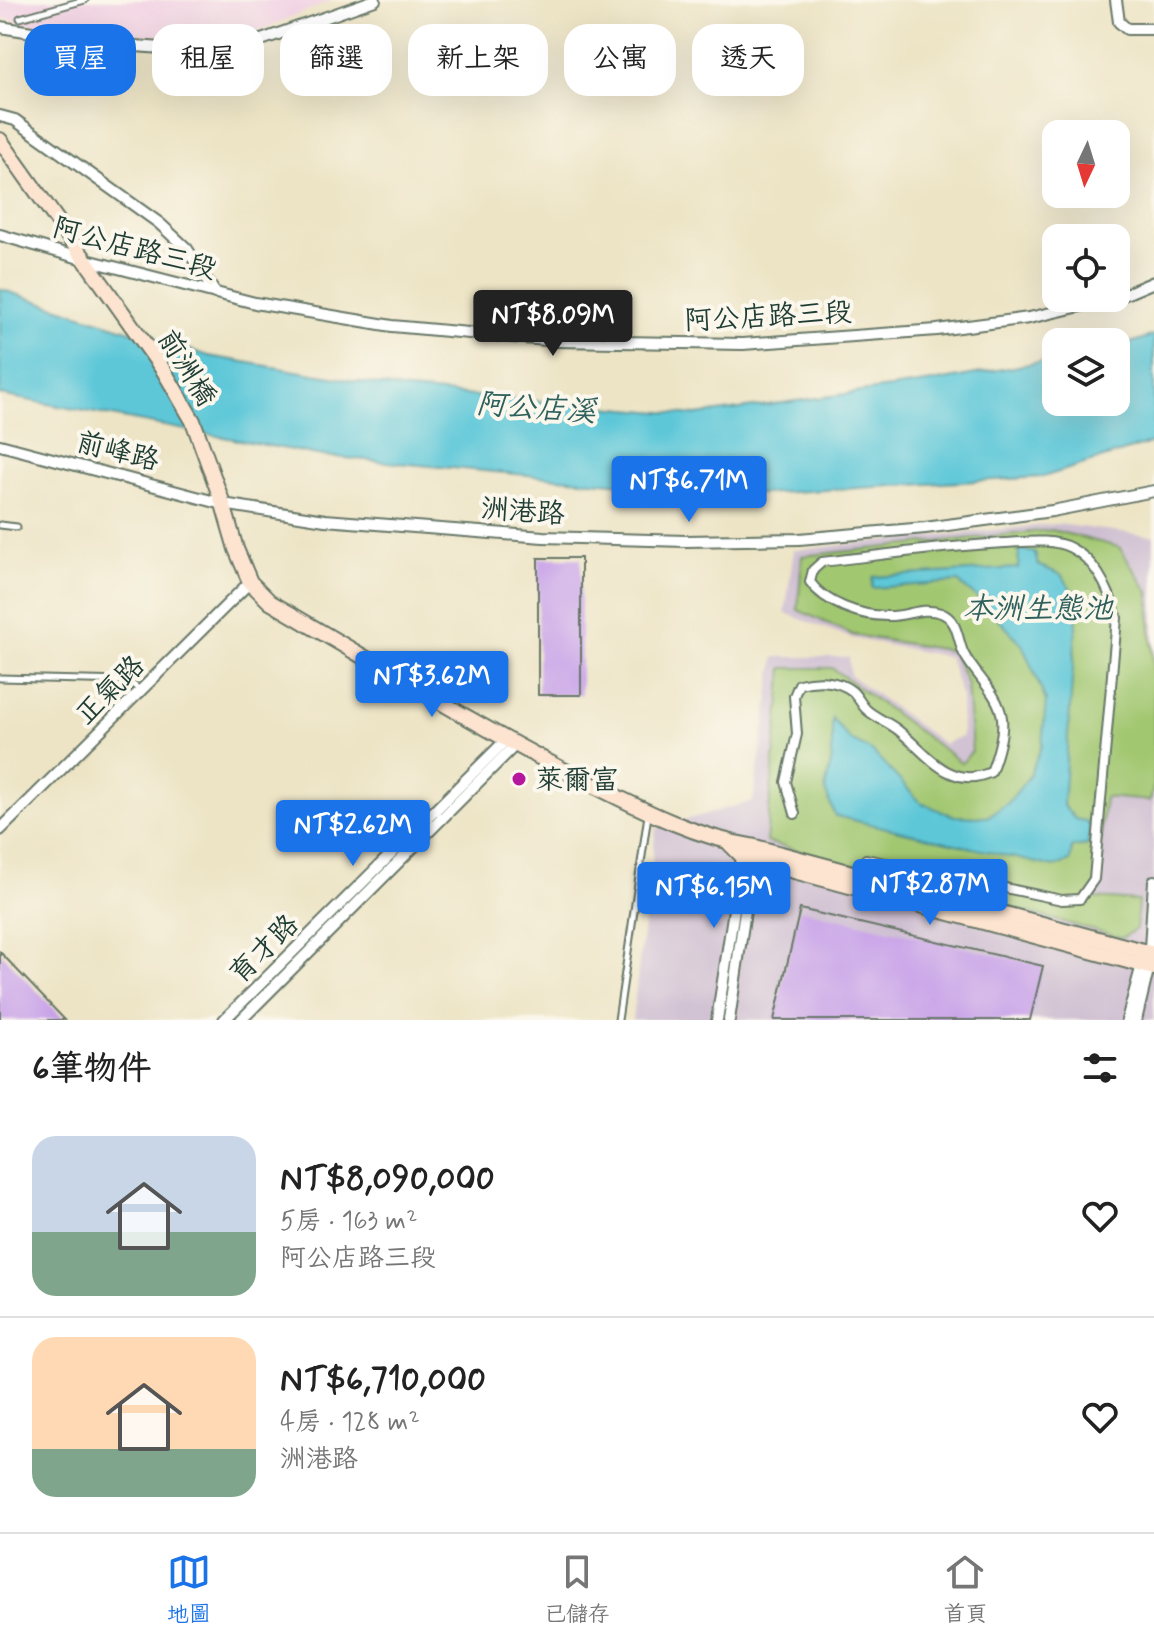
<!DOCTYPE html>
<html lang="zh-TW">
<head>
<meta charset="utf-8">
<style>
  :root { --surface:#fff; --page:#f6f6f6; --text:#222; --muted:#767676; --line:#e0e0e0; --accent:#1a73e8 }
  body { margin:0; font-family:Mynerve,"LXGW WenKai TC",sans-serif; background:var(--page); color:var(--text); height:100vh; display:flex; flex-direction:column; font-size:30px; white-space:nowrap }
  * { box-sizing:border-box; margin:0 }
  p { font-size:26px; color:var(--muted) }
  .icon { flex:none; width:44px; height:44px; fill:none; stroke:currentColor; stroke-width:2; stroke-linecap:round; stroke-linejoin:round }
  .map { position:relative; height:1020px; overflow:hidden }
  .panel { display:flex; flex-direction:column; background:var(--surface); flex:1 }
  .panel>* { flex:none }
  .guide { position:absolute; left:24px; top:24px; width:1106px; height:72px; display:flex; gap:16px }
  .needle { width:52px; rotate:184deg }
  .tools { position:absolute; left:1042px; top:120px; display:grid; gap:16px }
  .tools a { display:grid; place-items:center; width:88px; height:88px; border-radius:16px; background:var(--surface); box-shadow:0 8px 32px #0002; font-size:40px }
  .price { position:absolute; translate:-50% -68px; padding:0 18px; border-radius:8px; background:var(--accent); color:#fff; font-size:26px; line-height:52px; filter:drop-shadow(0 2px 4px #0008) }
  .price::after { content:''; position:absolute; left:50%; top:48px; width:24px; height:18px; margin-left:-12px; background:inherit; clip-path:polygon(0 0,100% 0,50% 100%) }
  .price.selected { background:#222; color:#fff }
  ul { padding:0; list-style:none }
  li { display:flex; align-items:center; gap:24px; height:200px; padding:0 32px }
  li+li { border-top:2px solid var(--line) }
  li span { display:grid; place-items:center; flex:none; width:224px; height:160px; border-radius:24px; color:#555 }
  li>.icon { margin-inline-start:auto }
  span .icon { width:96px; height:96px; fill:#fffc; stroke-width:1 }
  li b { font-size:34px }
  h2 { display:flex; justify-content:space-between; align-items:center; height:96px; padding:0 32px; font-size:34px }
  .chip { padding:0 28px; border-radius:24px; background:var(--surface); box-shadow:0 8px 32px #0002; font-size:28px; line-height:72px }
  .chip.selected { background:var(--accent); color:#fff }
  .tabs { display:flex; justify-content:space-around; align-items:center; height:112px; border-top:2px solid var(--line); background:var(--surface); font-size:22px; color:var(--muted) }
  .tabs a { display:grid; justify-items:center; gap:4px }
  .tabs .selected { color:var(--accent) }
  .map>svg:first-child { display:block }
  .built { fill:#f1d0e3 }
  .industrial { fill:#cebed1 }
  .green { fill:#a2c771; stroke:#608252; stroke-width:2 }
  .water { fill:#5dc7d8; stroke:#3e8286; stroke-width:2 }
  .building { fill:#c69fe8 }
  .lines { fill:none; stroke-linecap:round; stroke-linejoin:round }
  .service-casing { stroke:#677767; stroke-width:9 }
  .pedestrian-casing { stroke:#677767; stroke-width:12 }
  .minor-casing { stroke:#677767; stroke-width:14 }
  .secondary-casing { stroke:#677767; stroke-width:18 }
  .service { stroke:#fff; stroke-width:5 }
  .pedestrian { stroke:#fff; stroke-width:8 }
  .minor { stroke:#fff; stroke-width:10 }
  .secondary { stroke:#fde4d0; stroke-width:14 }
  .poi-dot { fill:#b5179e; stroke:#fbf7ec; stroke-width:3 }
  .labels { text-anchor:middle; stroke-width:8; stroke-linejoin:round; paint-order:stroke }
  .street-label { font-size:28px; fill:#1f3d34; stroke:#fbf7ec }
  .poi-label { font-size:28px; fill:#1f3d34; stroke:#fbf7ec; text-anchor:start }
  .water-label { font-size:30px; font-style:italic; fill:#2e605d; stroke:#fbf7ec }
</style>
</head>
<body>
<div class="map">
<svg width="1154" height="1020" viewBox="0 0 1154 1020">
  <rect width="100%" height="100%" fill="#fbf7ec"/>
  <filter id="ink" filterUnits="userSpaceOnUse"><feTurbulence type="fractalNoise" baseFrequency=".0125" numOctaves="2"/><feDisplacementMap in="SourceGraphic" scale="16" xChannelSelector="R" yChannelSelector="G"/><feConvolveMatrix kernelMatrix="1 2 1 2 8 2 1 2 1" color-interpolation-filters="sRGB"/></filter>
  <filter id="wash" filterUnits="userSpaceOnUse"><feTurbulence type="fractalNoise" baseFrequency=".006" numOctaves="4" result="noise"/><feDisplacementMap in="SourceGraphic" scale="32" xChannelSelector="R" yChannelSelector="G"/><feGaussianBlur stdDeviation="1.8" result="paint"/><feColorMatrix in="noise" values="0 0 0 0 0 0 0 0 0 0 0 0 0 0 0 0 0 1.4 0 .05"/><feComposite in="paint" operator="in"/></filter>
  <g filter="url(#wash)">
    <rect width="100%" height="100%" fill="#ede4c5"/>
    <!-- built -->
    <path class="built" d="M0,0H333L241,38L55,32L0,17Z"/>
    <!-- industrial -->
    <path class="industrial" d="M1056,524L1154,536V1020H632L656,828L753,801L775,657H849L850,675L944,744L962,736L961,696L949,657L851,638L785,613L794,550Z"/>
    <!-- green -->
    <path class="green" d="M1052,530L1119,547L1149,592L1154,683V785L1150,801L1105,797L1094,898L1138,901L1136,929L1122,938L766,842L783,668H832L962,763L972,751L967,685L953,651L853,635L798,610L802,556Z"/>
    <!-- water -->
    <g class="water">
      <path d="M0,289L209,356L408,390L696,415L933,382L1056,359V402H1116V348L1154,335V442L1043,477L742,495L323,456L0,395Z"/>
      <path d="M1019,549L1035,553L1038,565L1062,575L1078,600L1063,805L1075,819L1090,822L1088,845L1072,847L1070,861L1054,867L835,816L825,790L832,758V718L849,739L872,751L921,803L954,816L987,817L1008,803L1030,775L1042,745L1046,701L1022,644L980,600L958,582L872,588L873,577L1018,568Z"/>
    </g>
    <g id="blocks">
      <!-- building -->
      <g class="building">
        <rect x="538" y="558" width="43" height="137"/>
        <path d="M800,909L1043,966L1030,1020H774Z"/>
        <path d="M0,952L65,1020H0Z"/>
      </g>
    </g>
  </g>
  <g filter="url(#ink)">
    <use href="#blocks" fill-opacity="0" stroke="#677767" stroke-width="2"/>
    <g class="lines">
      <defs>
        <g id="service">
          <path d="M20,18L85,0"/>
          <path d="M0,525L17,527"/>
          <path d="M0,678L128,681L140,690"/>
          <path d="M618,1020L648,815"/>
        </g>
        <path id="pedestrian" d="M795,814L786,782L797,734L794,696L799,684C815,680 837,679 852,691C858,696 861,705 867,710C876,718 888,722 898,730C928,754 950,791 991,772C997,756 1004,735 1002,718C999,694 975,675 964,654C957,640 959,620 941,613C922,606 906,617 887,616C860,616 825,603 810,582L813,570L822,562C883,555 943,546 1005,543C1026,542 1052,538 1071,548C1097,561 1110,592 1117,618L1094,879L1080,899L1062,900L866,859"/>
        <g id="minor">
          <path d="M1116,0L1119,22L1127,29H1154"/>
          <path d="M0,27L108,44L189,50L247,45L375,0"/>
          <path d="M0,116L15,120L159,223L187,249L215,293"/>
          <path d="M0,235L83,259L255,303L392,326L557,341L743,344L937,330L1029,318L1115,298"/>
          <path d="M1116,298L1154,282"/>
          <path d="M0,445L223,504L325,520L543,537L686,541L799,539L925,528L1052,511L1154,491"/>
          <path d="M0,830L250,582"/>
          <path d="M224,1020L506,740"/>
          <path d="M241,1020L515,745"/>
          <path d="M717,1020L743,851"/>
          <path d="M729,1020L753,856"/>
          <path d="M1127,1020L1143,961"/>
          <path d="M1136,1020L1149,966L1154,881"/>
        </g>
        <g id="secondary">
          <path d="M0,140L164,371L193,421L223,504L236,549L250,582L270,602C373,662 475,725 581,779C637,807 693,837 755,847L1154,954"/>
          <path d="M730,844L742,856L753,860L1154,968"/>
        </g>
      </defs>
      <!-- service casing -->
      <use href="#service" class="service-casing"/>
      <!-- pedestrian casing -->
      <use href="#pedestrian" class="pedestrian-casing"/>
      <!-- minor casing -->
      <use href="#minor" class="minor-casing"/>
      <!-- secondary casing -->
      <use href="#secondary" class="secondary-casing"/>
      <!-- service -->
      <use href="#service" class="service"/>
      <!-- pedestrian -->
      <use href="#pedestrian" class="pedestrian"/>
      <!-- minor -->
      <use href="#minor" class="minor"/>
      <!-- secondary -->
      <use href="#secondary" class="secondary"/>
    </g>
  </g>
  <!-- markers -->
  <circle class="poi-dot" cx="519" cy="779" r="8"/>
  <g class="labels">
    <!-- street labels -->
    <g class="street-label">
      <text transform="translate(135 247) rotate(15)" y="10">阿公店路三段</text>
      <text transform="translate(768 315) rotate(-3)" y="10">阿公店路三段</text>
      <text transform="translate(188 367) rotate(58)" y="10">前洲橋</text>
      <text transform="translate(118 450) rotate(14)" y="10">前峰路</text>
      <text transform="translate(523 510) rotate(4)" y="10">洲港路</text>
      <text transform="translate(109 689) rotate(-45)" y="10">正氣路</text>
      <text transform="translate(263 948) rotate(-45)" y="10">育才路</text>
    </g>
    <!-- poi labels -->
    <g class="poi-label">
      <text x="535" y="789">萊爾富</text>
    </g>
    <!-- water labels -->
    <g class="water-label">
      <text transform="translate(536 407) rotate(4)" y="10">阿公店溪</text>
      <text x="1038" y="618">本洲生態池</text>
    </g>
  </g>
</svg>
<div class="tools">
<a><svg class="needle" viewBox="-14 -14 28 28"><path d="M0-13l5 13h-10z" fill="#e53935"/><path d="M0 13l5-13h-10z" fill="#767676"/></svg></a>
<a><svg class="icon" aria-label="locate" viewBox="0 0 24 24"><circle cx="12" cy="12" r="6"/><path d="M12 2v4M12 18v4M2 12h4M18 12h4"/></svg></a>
<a><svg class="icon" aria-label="layers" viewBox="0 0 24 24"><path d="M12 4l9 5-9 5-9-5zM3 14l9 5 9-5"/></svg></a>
</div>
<b class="price selected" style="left:553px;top:358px">NT$8.09M</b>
<b class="price" style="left:689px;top:524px">NT$6.71M</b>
<b class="price" style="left:432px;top:719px">NT$3.62M</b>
<b class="price" style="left:353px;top:868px">NT$2.62M</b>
<b class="price" style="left:930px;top:927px">NT$2.87M</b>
<b class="price" style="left:714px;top:930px">NT$6.15M</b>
<div class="guide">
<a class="chip selected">買屋</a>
<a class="chip">租屋</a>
<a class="chip">篩選</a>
<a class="chip">新上架</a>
<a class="chip">公寓</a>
<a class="chip">透天</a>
</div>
</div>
<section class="panel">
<h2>6筆物件<svg class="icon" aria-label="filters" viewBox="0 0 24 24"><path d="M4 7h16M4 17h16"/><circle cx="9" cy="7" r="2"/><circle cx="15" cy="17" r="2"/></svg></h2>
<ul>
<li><span style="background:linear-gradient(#c9d6e8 60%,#7fa58c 0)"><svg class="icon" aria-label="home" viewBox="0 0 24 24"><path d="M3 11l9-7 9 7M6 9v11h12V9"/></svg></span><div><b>NT$8,090,000</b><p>5房 · 163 m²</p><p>阿公店路三段</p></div><svg class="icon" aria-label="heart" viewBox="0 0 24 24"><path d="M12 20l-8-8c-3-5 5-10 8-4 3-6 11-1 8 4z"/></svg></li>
<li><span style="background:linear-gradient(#ffd9b3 70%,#7fa58c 0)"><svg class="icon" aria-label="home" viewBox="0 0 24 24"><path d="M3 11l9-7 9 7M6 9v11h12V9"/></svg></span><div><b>NT$6,710,000</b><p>4房 · 128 m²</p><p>洲港路</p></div><svg class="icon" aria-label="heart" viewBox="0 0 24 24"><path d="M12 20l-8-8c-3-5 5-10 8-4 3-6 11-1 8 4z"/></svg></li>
</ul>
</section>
<nav class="tabs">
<a class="selected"><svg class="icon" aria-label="map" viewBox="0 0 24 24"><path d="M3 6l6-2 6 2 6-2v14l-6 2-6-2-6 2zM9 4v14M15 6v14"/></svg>地圖</a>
<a><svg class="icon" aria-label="saved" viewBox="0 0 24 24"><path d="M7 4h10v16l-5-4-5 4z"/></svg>已儲存</a>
<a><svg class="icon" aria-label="home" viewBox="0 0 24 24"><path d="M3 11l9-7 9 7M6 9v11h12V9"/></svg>首頁</a>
</nav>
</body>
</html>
